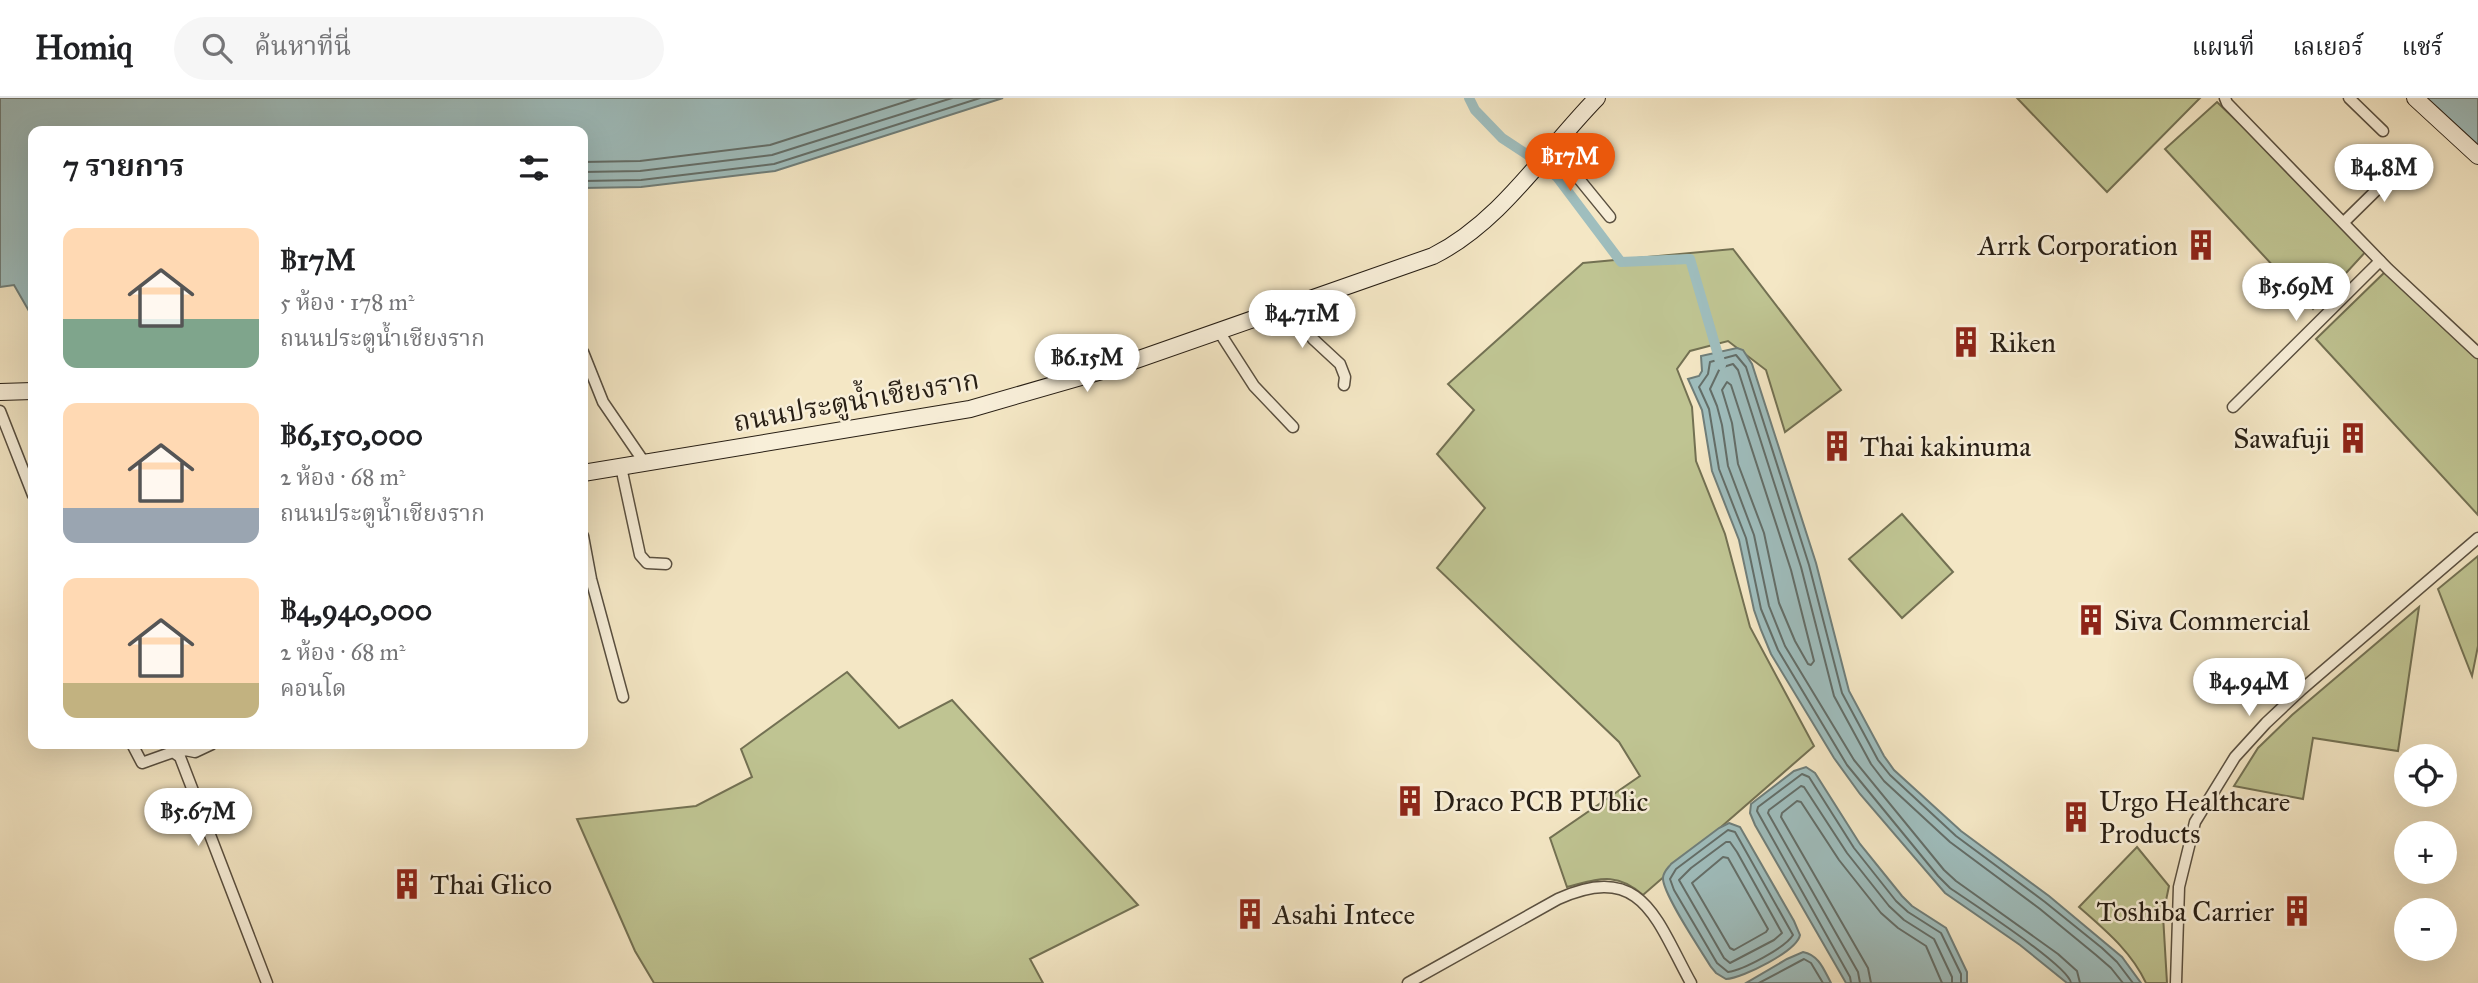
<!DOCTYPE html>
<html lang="th">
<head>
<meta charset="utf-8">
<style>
  :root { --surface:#fff; --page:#f6f6f6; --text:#202124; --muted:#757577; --line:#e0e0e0; --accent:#ea580c }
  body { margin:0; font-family:"IM FELL Great Primer","Noto Serif Thai",serif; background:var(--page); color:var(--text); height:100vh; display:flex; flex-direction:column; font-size:26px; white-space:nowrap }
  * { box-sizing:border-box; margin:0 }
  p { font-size:23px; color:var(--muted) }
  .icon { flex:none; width:38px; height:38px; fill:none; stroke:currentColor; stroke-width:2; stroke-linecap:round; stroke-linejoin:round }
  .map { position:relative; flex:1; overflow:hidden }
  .drawer { position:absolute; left:28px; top:28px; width:560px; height:623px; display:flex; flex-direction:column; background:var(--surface); border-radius:14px; box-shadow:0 7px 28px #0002 }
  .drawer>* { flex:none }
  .controls { position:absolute; left:2394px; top:646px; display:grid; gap:14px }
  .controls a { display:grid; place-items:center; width:63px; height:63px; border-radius:50%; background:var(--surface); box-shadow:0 7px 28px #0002; font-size:35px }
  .price { position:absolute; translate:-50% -60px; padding:0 16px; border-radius:24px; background:#fff; color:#222; font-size:23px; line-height:46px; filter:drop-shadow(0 2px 4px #0008) }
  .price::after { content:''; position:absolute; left:50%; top:42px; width:21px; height:16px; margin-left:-10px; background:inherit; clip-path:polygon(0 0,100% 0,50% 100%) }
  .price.active { background:var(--accent); color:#fff }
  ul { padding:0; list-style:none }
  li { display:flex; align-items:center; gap:21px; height:175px; padding:0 35px }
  li span { display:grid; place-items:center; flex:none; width:196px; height:140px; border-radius:14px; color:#555 }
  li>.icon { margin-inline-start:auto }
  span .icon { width:84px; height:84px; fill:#fffc; stroke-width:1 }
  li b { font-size:30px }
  h2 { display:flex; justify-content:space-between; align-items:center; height:84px; padding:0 35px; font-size:30px }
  header { display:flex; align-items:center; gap:42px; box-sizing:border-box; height:98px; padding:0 35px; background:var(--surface); border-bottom:2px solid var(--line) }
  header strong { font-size:33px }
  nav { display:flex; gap:38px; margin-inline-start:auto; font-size:24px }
  .search { width:490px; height:63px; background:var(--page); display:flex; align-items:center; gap:18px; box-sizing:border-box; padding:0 24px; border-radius:38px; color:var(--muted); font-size:26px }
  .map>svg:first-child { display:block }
  .green { fill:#bfc492; stroke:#737153; stroke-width:2 }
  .water { fill:#9fbebe; stroke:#6f7e7a; stroke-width:2 }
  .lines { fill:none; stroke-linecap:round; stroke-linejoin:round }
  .shore { stroke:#636e69; stroke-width:2 }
  .canal { stroke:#9fbebe; stroke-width:10 }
  .street-casing { stroke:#5a5040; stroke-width:13 }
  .secondary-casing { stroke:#271e14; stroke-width:18 }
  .street { stroke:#f8efd9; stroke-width:10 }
  .secondary { stroke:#f8efd9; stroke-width:16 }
  .labels { text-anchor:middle; stroke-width:5; stroke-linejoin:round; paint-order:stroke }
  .poi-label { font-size:28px; fill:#271e14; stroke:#f8efd9; text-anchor:start }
  .street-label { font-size:28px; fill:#271e14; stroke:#f8efd9 }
</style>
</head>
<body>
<header>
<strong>Homiq</strong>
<div class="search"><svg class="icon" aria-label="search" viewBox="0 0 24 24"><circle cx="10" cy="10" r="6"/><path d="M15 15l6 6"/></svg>ค้นหาที่นี่</div>
<nav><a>แผนที่</a><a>เลเยอร์</a><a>แชร์</a></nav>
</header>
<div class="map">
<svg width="2478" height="885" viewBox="0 0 2478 885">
  <rect width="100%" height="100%" fill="#f4e7c5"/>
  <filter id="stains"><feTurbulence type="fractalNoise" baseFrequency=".00286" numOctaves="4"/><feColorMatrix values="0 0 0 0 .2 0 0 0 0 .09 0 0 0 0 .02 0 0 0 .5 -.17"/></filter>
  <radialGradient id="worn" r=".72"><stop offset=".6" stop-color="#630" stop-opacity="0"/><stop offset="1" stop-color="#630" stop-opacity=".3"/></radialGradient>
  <!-- green -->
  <g class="green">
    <path d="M2017,0H2200L2107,94Z"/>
    <path d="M2217,4L2369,150L2313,211L2165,51Z"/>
    <path d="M1733,151L1841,292L1785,334L1766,272L1728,243L1690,253L1677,271L1692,309L1696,363L1725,436L1750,529L1814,648L1643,797C1616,773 1599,781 1567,789L1550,740L1640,678L1619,644L1437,470L1485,410L1437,356L1474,312L1448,286L1583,165Z"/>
    <path d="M2388,171L2478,255V417L2316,241Z"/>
    <path d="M1902,416L1953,474L1902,520L1849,461Z"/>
    <path d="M2478,458V548L2472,578L2438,491Z"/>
    <path d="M2419,509L2398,653L2313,640L2303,701L2234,688L2258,650L2292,617Z"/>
    <path d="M847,574L899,630L952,602L1138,807L1030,861L1043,885H654L635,853L577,721L696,708L752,679L741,651Z"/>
    <path d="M2137,749L2169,788L2163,817L2167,885H2146C2131,853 2105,832 2079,809Z"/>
  </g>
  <!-- water -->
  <g class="water">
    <path d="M0,0H1003L775,73L641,89L583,90V33H33V220L14,187L0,189Z"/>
    <path d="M2421,0H2478V54Z"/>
    <path d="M1737,250L1743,252L1752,266L1816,465L1849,593L1884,658L1894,672L1961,733L2049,798L2122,859L2141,885H2067L2020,847L1945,795L1860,696L1834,660L1771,556L1761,532L1754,512L1739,442L1712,373L1702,312L1688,281L1699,278L1702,273L1701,258Z"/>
    <path d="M1806,669L1815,675L1860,746L1902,798L1912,808L1946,830L1967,874V885H1846L1755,727L1750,715L1751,706L1794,673Z"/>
    <path d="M1729,725L1740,729L1794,823L1800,837C1797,853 1743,880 1726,881L1716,875L1711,869C1702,854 1662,795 1663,780C1663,774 1668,770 1671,766L1719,730Z"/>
    <path d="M1803,854C1819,857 1824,872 1831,885H1746L1787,861Z"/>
  </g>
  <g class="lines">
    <!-- shore -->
    <g class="shore">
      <path d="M583,64L640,63L770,47L917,0"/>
      <path d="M583,74L640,73L772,57L952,0"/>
      <path d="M583,83L641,82L774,66L980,0"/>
      <path d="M1727,284L1731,287L1791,472L1814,563L1811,567L1808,566L1795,543L1779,505L1764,435L1738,366L1732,325L1722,292Z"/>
      <path d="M1728,732L1735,734L1793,837C1785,850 1743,872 1728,874L1717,865L1674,792L1670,781L1676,771Z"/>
      <path d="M1726,744H1730L1737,754L1782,835L1774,842L1730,865L1724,860L1679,782L1691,770Z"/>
      <path d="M1723,759L1728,760L1768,831L1766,834L1734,852L1730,850L1692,785Z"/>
      <path d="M1759,885L1804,861L1811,865L1823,885"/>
      <path d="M1851,885L1850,879L1757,713L1758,709L1802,676L1809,679L1854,750L1896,803L1908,814L1941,835L1961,876V885"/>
      <path d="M1860,885L1858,874L1768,715L1769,712L1801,688L1804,689L1847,755L1889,808L1904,822L1934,841L1952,879V885"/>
      <path d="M1871,885L1868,870L1781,719L1782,715L1797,703L1801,704L1839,762L1881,815L1898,830L1926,848L1942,885"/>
      <path d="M2071,885C2069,868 1970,804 1950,790L1938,778L1847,667L1778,552L1761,511L1746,440L1719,371L1709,311L1699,289L1708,276L1710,264L1736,257L1746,269L1809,467L1842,595L1878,662L1890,677L1956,738L2045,804L2102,850L2117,864L2133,885"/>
      <path d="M2080,885L2077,873L2058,856L1956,783L1944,772L1854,662L1785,548L1769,508L1754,437L1728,368L1722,327L1717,308L1710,291L1720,270L1733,266L1738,272L1801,469L1834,598L1871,666L1884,683L1950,744L2040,811L2096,857L2111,870L2123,885"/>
    </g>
    <!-- canal -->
    <path class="canal" d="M1469,0L1475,12L1502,40L1534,61L1557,79L1621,164L1690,161L1721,267"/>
    <defs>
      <g id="street">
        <path d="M2225,0L2227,5L2388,171L2478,255"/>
        <path d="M2349,0L2383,33"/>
        <path d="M1549,53L1579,81L1610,119"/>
        <path d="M2344,124L2403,66"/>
        <path d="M1291,207L1313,241L1340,266L1345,279L1344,287"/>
        <path d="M1218,232L1254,288L1293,329"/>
        <path d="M583,254L603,304L644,364"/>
        <path d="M2233,309L2380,163"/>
        <path d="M0,313L33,397"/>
        <path d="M621,369L640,457L647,465L666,466"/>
        <path d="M583,438L591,481L623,599"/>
        <path d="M132,646L142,665L173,654L180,659L267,885"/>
        <path d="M177,655L185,652L195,654L212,646"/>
        <path d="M1408,885L1558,801C1643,763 1656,822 1691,885"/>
        <path d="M2176,885L2179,789L2195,724L2235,659L2266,625L2301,592L2478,440"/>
      </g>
      <g id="secondary">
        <path d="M2415,0L2478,58"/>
        <path d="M0,294L33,293"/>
        <path d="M583,375L970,311L1119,268L1433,158C1501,124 1545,53 1597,0"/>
      </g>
    </defs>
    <!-- street casing -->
    <use href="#street" class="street-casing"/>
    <!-- secondary casing -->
    <use href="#secondary" class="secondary-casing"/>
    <!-- street -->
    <use href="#street" class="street"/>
    <!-- secondary -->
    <use href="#secondary" class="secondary"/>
  </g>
  <!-- icons -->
  <defs>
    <symbol id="building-bare" viewBox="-9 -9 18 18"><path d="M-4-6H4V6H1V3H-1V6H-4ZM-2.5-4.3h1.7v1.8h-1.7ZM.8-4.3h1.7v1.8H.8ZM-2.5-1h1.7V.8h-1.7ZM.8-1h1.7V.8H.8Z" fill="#8f2418" stroke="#f8efd9" stroke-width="2.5" paint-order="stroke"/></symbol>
  </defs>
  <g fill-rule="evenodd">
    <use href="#building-bare" x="2179" y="125" width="44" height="44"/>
    <use href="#building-bare" x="1944" y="222" width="44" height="44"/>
    <use href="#building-bare" x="2331" y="318" width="44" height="44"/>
    <use href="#building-bare" x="1815" y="326" width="44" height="44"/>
    <use href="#building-bare" x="2069" y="500" width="44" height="44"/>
    <use href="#building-bare" x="1388" y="681" width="44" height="44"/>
    <use href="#building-bare" x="2054" y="697" width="44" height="44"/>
    <use href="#building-bare" x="385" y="764" width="44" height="44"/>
    <use href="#building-bare" x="2275" y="791" width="44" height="44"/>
    <use href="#building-bare" x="1228" y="794" width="44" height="44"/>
  </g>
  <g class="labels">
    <!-- poi labels -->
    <g class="poi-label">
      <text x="2178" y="157" text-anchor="end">Arrk Corporation</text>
      <text x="1989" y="254">Riken</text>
      <text x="2330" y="350" text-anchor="end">Sawafuji</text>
      <text x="1860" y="358">Thai kakinuma</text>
      <text x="2114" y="532">Siva Commercial</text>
      <text x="1433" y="713">Draco PCB PUblic</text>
      <text x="2099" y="713">Urgo Healthcare<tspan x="2099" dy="32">Products</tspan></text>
      <text x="430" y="796">Thai Glico</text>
      <text x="2274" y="823" text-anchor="end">Toshiba Carrier</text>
      <text x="1273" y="826">Asahi Intece</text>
    </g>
    <!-- street labels -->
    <g class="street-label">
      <text transform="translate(856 302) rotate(-10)" y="10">ถนนประตูน้ำเชียงราก</text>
    </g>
  </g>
  <rect width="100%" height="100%" filter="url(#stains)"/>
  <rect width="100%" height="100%" fill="url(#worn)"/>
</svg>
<div class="controls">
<a><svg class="icon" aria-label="locate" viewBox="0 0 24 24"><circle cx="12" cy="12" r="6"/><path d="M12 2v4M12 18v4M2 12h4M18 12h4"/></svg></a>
<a>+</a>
<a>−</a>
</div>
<b class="price active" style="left:1570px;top:95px">฿17M</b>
<b class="price" style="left:2384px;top:106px">฿4.8M</b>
<b class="price" style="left:2296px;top:225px">฿5.69M</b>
<b class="price" style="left:1302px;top:252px">฿4.71M</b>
<b class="price" style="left:1087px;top:296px">฿6.15M</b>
<b class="price" style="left:2249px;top:620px">฿4.94M</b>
<b class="price" style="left:198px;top:750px">฿5.67M</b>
<section class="drawer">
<h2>7 รายการ<svg class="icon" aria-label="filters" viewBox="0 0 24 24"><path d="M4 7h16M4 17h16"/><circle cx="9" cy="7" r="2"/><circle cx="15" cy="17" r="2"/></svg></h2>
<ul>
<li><span style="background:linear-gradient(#ffd9b3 65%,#7fa58c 0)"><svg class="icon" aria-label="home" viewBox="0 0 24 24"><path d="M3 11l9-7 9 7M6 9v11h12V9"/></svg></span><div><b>฿17M</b><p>5 ห้อง · 178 m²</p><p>ถนนประตูน้ำเชียงราก</p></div></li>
<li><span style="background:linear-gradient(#ffd9b3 75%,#9aa5b1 0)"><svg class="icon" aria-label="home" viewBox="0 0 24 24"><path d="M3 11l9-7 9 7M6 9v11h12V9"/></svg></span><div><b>฿6,150,000</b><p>2 ห้อง · 68 m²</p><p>ถนนประตูน้ำเชียงราก</p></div></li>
<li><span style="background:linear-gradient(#ffd9b3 75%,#c2b280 0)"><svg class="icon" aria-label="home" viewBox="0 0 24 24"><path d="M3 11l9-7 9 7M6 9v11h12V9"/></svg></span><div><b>฿4,940,000</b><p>2 ห้อง · 68 m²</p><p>คอนโด</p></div></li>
</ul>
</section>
</div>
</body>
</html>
